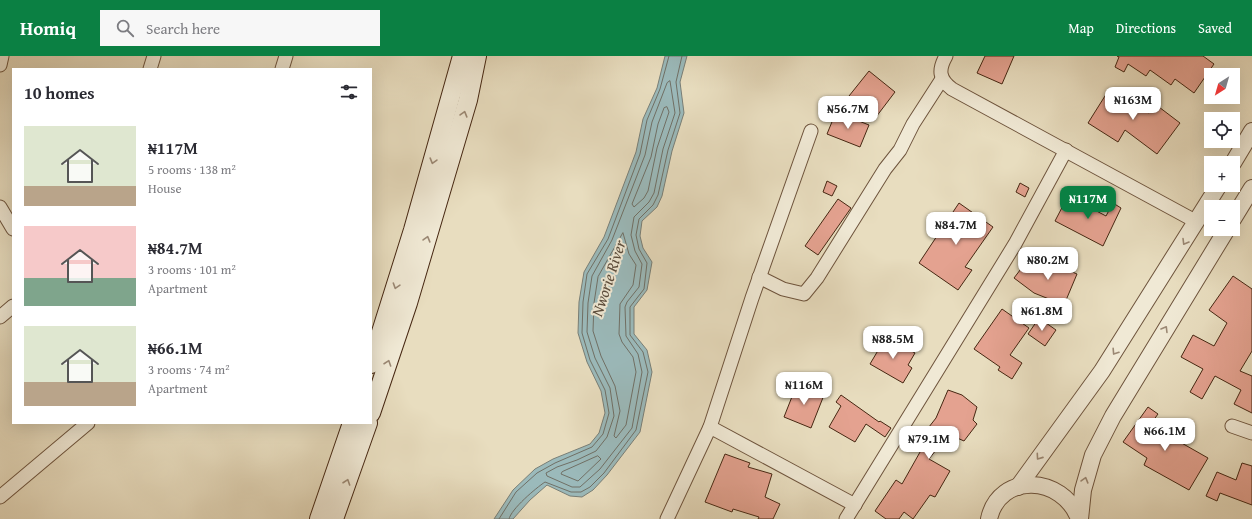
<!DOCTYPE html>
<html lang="en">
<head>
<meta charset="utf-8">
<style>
  :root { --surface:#fff; --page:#f7f7f7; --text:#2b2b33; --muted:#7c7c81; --accent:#0b8043 }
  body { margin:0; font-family:"Gentium Book Plus",serif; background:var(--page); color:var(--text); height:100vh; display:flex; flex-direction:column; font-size:15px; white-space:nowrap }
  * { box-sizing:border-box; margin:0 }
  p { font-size:13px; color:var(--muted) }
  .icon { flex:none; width:22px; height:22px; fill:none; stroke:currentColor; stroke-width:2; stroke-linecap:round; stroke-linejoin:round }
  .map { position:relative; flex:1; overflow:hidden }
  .panel { position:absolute; left:12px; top:12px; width:360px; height:356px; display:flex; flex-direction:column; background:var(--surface); border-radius:0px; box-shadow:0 4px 16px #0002 }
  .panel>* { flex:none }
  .needle { width:26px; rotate:217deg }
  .buttons { position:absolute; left:1204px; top:12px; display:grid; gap:8px }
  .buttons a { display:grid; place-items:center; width:36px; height:36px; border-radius:0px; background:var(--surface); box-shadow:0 4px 16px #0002; font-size:20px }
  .price { position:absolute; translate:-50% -34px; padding:0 9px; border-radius:8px; background:#fff; color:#222; font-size:13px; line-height:26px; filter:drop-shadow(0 1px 2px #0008) }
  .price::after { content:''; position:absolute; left:50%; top:24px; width:12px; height:9px; margin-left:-6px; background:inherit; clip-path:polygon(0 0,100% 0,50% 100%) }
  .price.active { background:var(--accent); color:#fff }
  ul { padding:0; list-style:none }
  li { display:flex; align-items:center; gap:12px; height:100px; padding:0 12px }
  li span { display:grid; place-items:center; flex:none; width:112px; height:80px; border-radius:0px; color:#555 }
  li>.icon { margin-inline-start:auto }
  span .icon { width:48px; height:48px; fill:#fffc; stroke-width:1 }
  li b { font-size:17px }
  h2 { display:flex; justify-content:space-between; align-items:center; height:48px; padding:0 12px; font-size:17px }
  header { display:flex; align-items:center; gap:24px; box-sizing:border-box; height:56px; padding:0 20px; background:var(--accent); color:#fff }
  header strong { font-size:19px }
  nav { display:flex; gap:22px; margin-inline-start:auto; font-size:14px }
  .search { width:280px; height:36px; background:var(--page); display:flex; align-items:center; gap:10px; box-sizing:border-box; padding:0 14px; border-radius:0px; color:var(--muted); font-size:15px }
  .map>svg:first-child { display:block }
  .water { fill:#9bbabb; stroke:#797f77 }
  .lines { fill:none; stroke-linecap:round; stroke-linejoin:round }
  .shore { stroke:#707066; stroke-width:1 }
  .building { fill:#e4a290; stroke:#462712 }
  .minor-casing { stroke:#6e543d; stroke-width:15 }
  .tertiary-casing { stroke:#6e543d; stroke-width:18 }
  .secondary-casing { stroke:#462712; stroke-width:20 }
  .minor { stroke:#f0e9d5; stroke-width:13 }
  .tertiary { stroke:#f0e9d5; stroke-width:16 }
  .secondary { stroke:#f0e9d5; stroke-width:18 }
  .oneway { stroke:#9b8874 }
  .labels { text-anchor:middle; stroke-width:4; stroke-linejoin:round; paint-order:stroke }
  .water-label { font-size:16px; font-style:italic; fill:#5b4c3c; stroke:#f0e9d5 }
</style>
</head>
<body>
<header>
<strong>Homiq</strong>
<div class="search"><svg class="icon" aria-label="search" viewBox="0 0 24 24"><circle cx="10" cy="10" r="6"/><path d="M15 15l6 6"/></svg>Search here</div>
<nav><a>Map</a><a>Directions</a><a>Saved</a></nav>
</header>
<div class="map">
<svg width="1252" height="463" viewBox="0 0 1252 463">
  <rect width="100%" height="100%" fill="#e8ddbf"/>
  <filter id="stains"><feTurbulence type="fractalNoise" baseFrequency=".005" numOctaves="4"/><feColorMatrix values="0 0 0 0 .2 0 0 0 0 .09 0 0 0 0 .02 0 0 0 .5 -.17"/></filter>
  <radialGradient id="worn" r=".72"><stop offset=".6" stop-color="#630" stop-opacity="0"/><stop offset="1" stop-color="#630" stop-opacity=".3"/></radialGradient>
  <!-- water -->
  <path class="water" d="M665,0H687L680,26L684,57L672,95L662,140L657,151L642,165L640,180L643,192L652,206L647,234L634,251V278L647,294L652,316L640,376L607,419L593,434L582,441L570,440L547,429L530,444L513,463H494L513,434L535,413L553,403L590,388L599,377L605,357L601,335L587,306L578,277L579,246L584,216L604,181L636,96L643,63L657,32Z"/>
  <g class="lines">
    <!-- shore -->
    <g class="shore">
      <path d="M670,25L675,57L663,93L654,137L649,146L634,161L631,179L635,195L642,208L639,231L627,246L625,251L626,280L638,298L642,316L632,372L600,413L580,431H572L547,420L546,417L557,411L577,404L596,395L607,381L614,360L610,332L595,302L587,276L588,247L592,220L612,184L645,99L652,66L667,27Z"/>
      <path d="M667,51L669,56L657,92L648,135L644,142L634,151L632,148L651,101L658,68L664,52Z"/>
      <path d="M623,177L629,198L636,209L633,229L620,248L619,278L622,286L633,301L636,316L626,369L616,382L614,380L620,355L615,330L601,300L593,275L594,247L598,221Z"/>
      <path d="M598,400L601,403L578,425L561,418L562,416Z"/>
      <path d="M499,463L516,436L537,417L555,407L592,391L603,378L609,357L605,334L590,304L582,277L583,246L587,218L608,183L640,98L647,64L660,33L669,0"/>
      <path d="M509,463C511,453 536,432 545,426L571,436H581L590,431L604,417L636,374L648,316L643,296L630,279V251L644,233L647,207L639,193L636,179L639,163L653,149L658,139L668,94L680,57L676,26L682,0"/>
    </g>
  </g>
  <!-- building -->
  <g class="building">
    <path d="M985,0H1014L1002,28L977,17Z"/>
    <path d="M1117,0H1203L1214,8L1194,37L1175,23L1171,29L1150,14L1146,20L1128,8L1124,16L1115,11L1119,1Z"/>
    <path d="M869,15L895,36L876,61L849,40Z"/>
    <path d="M1110,32L1149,57L1155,48L1180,67L1157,98L1125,74L1118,86L1088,67Z"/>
    <path d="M836,56L869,69L860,91L827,78Z"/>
    <path d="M827,125L837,130L832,140L823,136Z"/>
    <path d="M1020,127L1029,132L1025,141L1016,136Z"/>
    <path d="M1068,140L1106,160L1113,147L1121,152L1103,190L1055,165Z"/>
    <path d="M838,143L851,152L818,199L805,190Z"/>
    <path d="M959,147L993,171L965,211L972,214L958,234L919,207Z"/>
    <path d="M1027,205L1044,217L1049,206L1077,218L1064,249L1034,237L1014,222Z"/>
    <path d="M1233,220L1252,233V295L1240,315L1252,320V357L1234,348L1241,334L1215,320L1202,343L1190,336L1203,313L1181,301L1193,279L1214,290L1227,267L1209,254Z"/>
    <path d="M1002,253L1029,272L1010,299L1022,307L1012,323L998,314L1000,311L974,293Z"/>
    <path d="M1039,262L1056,274L1045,290L1028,278Z"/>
    <path d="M886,281L915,297L908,309L912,312L903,327L870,308Z"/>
    <path d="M797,328L824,339L811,372L784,361Z"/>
    <path d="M948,334L962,339L977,351L973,364L977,368L964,385L955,381L945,373L939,390L929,403L950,415L935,441L930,439L913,463L904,456L899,463H886L875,455L896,424L902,428L924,389L921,386L925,376L936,362Z"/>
    <path d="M841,339L879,366L880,365L891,372L885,381L866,368L855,386L829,371L841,350L836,346Z"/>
    <path d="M1148,351L1158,358L1150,369L1208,402L1189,434L1144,409L1147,402L1123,386Z"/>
    <path d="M725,398L750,407L748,411L772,418L765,441L780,448L773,463H758L759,461L733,453L732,456L705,446Z"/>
    <path d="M1242,407L1252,410V449L1220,437L1217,445L1206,440L1217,416L1236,424Z"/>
  </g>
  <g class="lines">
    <defs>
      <g id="minor">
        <path d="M946,0C938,14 939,23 952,33L1197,166"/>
        <path d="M0,9L2,0"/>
        <path d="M150,13L154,0"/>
        <path d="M282,13L286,0"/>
        <path d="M0,151L13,173"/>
        <path d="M759,221L783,233L804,238L817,222L885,113L900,94L913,68L942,23"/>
        <path d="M0,261L13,250"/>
        <path d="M1232,370L1252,377"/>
        <path d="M710,371L752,242L811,75"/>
        <path d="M0,441L88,367"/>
        <path d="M667,463L710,371L855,449"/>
        <path d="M846,463L1015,188L1066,94"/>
      </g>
      <g id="tertiary">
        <path d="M1233,107L1252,75"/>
        <path d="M1233,163L1252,132"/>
        <path d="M1018,431L1102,315L1219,129"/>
        <path d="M989,463C999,416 1063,419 1079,463"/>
        <path d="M1080,463L1083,434L1093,399L1113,360L1227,173"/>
      </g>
      <g id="secondary">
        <path d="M371,308L413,174L462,0"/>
        <path d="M371,357L408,247L468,44L477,0"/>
        <path d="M319,463L352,367"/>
        <path d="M334,463L368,367"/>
      </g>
    </defs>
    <!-- minor casing -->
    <use href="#minor" class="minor-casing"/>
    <!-- tertiary casing -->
    <use href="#tertiary" class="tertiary-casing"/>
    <!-- secondary casing -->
    <use href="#secondary" class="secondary-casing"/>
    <!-- minor -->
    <use href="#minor" class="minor"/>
    <!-- tertiary -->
    <use href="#tertiary" class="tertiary"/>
    <!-- secondary -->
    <use href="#secondary" class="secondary"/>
  </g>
  <!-- one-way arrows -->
  <defs><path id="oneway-chevron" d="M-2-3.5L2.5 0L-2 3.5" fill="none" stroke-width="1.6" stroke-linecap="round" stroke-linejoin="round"/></defs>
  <g class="oneway">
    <use href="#oneway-chevron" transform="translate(464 58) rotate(-74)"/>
    <use href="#oneway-chevron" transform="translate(433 105) rotate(106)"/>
    <use href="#oneway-chevron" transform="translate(427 183) rotate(-74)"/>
    <use href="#oneway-chevron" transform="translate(1185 186) rotate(121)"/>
    <use href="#oneway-chevron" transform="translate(396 230) rotate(108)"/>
    <use href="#oneway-chevron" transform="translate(1165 273) rotate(-59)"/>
    <use href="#oneway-chevron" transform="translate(1115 296) rotate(123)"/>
    <use href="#oneway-chevron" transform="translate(388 307) rotate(-71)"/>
    <use href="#oneway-chevron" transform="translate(1039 401) rotate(125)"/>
    <use href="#oneway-chevron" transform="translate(1085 424) rotate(-74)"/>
    <use href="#oneway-chevron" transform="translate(347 426) rotate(-71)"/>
  </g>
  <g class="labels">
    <!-- water labels -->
    <g class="water-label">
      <text transform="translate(608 222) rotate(-72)" y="6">Nworie River</text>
    </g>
  </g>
  <rect width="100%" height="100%" filter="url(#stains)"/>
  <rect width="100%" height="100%" fill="url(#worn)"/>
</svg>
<div class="buttons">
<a><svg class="needle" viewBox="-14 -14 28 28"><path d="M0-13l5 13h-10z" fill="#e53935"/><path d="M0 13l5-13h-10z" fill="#7c7c81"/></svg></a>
<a><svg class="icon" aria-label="locate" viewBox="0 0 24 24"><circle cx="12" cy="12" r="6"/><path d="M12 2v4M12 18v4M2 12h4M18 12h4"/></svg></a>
<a>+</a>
<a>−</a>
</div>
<b class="price" style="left:1133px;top:65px">₦163M</b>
<b class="price" style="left:848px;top:74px">₦56.7M</b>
<b class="price active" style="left:1088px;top:164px">₦117M</b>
<b class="price" style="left:956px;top:190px">₦84.7M</b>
<b class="price" style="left:1048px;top:225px">₦80.2M</b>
<b class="price" style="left:1042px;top:276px">₦61.8M</b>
<b class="price" style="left:893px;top:304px">₦88.5M</b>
<b class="price" style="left:804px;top:350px">₦116M</b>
<b class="price" style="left:1165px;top:396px">₦66.1M</b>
<b class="price" style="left:929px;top:404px">₦79.1M</b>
<section class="panel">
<h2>10 homes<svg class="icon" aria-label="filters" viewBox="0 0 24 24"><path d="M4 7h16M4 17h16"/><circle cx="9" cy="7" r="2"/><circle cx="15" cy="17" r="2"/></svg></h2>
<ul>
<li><span style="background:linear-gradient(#dfe7d0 75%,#b9a48a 0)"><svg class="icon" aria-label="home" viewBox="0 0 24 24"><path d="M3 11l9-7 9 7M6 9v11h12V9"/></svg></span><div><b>₦117M</b><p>5 rooms · 138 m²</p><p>House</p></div></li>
<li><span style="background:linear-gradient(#f6c9c9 65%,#7fa58c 0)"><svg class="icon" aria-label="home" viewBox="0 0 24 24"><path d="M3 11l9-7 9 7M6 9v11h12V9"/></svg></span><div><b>₦84.7M</b><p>3 rooms · 101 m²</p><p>Apartment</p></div></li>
<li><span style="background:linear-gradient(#dfe7d0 70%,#b9a48a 0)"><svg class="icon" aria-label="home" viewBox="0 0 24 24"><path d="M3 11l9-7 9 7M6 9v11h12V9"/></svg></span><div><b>₦66.1M</b><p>3 rooms · 74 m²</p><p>Apartment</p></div></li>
</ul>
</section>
</div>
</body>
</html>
